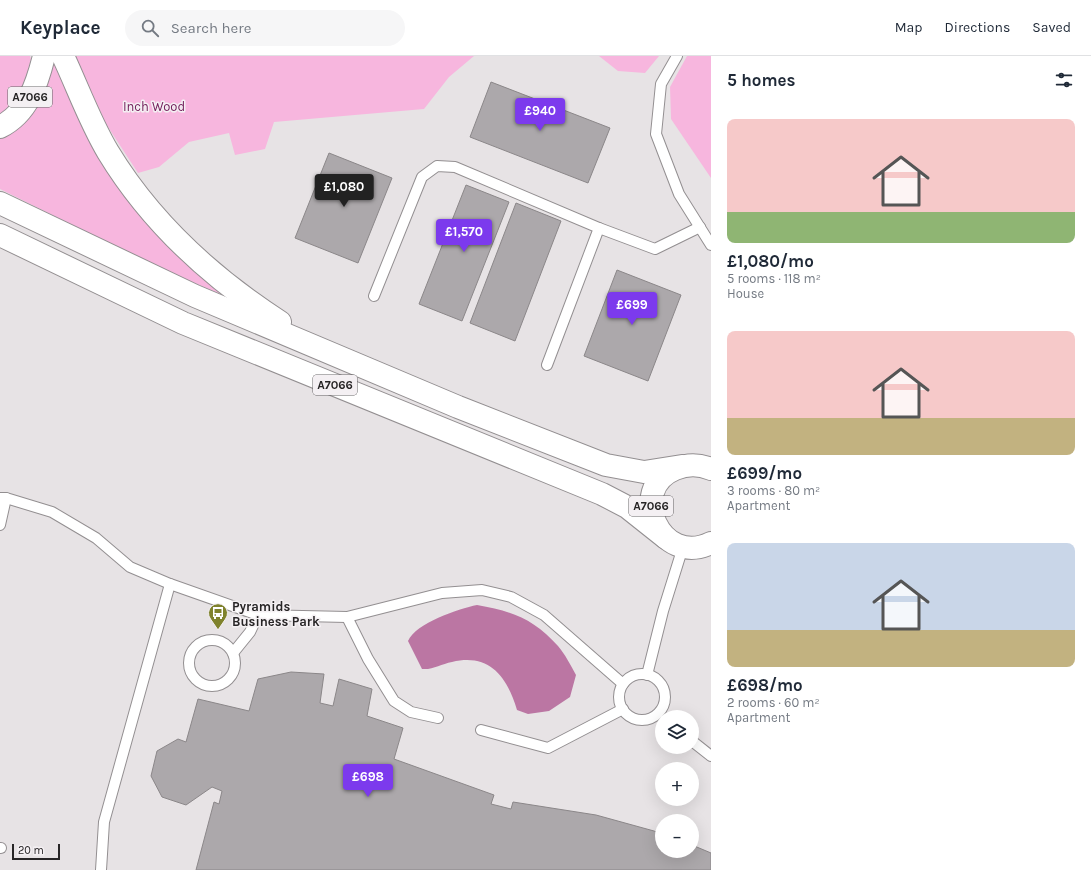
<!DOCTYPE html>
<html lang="en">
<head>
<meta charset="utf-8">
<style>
  :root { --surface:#fff; --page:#f6f6f7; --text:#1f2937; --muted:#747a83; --line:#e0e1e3; --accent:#7c3aed }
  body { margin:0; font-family:Karla,sans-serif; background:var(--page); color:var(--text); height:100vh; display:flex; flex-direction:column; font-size:15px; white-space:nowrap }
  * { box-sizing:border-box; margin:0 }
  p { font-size:13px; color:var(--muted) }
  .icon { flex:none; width:22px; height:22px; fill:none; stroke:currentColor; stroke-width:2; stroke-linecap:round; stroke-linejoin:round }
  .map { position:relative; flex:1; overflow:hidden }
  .sheet { display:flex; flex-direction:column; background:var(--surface); width:380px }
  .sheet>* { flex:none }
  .controls { position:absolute; left:655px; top:654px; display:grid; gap:8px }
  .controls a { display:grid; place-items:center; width:44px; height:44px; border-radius:50%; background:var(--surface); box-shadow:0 4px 16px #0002; font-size:20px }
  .scale { position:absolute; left:12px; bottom:10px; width:48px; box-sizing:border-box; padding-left:4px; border:2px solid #272526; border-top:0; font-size:11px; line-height:14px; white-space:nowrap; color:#272526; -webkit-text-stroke:3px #f4f0f3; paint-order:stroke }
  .price { position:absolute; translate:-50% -34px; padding:0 9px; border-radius:4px; background:var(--accent); color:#fff; font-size:13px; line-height:26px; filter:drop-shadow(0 1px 2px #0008) }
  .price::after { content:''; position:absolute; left:50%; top:24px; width:12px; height:9px; margin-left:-6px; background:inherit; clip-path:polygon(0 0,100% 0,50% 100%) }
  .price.current { background:#222; color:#fff }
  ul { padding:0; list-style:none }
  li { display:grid; align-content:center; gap:8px; height:212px; padding:0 16px }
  li span { display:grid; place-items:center; height:124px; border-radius:8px; color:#555 }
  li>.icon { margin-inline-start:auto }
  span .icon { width:72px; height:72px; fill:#fffc; stroke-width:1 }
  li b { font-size:17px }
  h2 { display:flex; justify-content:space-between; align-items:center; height:48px; padding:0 16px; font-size:17px }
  header { display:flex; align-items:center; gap:24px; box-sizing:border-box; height:56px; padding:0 20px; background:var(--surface); border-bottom:1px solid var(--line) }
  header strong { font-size:19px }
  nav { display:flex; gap:22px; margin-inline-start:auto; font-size:14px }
  .search { width:280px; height:36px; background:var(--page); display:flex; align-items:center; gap:10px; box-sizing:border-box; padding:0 14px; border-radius:22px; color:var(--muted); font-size:15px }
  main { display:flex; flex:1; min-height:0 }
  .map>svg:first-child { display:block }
  .green { fill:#f7b6de }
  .water { fill:#bb76a3 }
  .building { fill:#aca8ab; stroke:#8b8789 }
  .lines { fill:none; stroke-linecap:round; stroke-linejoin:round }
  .service-casing { stroke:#938f91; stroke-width:12 }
  .primary-casing { stroke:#938f91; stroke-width:24 }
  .service { stroke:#fff; stroke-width:10 }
  .primary { stroke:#fff; stroke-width:22 }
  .labels { text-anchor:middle; stroke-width:3; stroke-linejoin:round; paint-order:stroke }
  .shield { fill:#f4f0f3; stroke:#646264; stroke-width:1 }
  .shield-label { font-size:12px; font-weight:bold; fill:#272526 }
  .park-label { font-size:13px; fill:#75215d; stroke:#f4f0f3 }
  .poi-label { font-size:13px; font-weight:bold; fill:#272526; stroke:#f4f0f3; text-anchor:start }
</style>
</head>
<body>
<header>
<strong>Keyplace</strong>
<div class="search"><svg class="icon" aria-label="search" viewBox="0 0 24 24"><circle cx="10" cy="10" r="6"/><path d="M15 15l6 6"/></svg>Search here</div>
<nav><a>Map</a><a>Directions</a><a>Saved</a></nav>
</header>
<main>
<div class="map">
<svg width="711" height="814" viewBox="0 0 711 814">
  <rect width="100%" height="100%" fill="#e7e3e5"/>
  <!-- green -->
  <g class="green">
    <path d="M0,0H30L31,3C24,31 23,41 0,59Z"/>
    <path d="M51,0L84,75L103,108L234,244L153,209L0,133V81Z"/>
    <path d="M75,0H474L449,21L424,53L274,66L265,93L235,99L229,77L189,86L159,111L138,117L106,68Z"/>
    <path d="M599,0H659L645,17L618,15Z"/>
    <path d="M687,0H711V122L671,63L670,31Z"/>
  </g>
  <!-- water -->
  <path class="water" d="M477,549C512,555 534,563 558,590C565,598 571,610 576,619L570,641L549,655L528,658L517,654C507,621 490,597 452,606C441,608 433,614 422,613L408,585C416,567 458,553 477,549Z"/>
  <!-- building -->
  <g class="building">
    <path d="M491,26L610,72L588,127L470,81Z"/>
    <path d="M329,97L392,122L358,207L295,182Z"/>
    <path d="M466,129L509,146L462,265L419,248Z"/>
    <path d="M516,147L561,165L515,285L470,267Z"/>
    <path d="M617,214L681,239L648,325L584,300Z"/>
    <path d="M291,616L324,618L320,647L333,650L339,623L372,633L367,660L403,672L394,703L494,739L491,748L511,753L513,746L596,759L654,775L662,778V795H692V789L711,797V814H196L214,746L219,748L222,735L212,731L186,749L162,741L151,720L157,695L178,683L186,686L198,643L249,655L258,623Z"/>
  </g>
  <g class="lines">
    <defs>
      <g id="service">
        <path d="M677,0L661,28L656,78L679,138L711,189"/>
        <path d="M374,240L422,121L437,110L455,111L599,172"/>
        <path d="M547,309L599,172L655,193L700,171"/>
        <path d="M0,442H6L52,456L96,482L130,511L170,528L258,559L347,561L442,537L482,534L511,541L544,559L623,628"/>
        <path d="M0,469L6,442"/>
        <path d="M347,561L368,603L394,645L411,656L438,662"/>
        <circle cx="212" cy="607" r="23"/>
        <path d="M233,597L250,576L258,559"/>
        <circle cx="642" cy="641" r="23"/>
        <path d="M647,619L663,555L683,491"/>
        <path d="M481,674L548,692L623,653"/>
        <path d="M692,685L711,700"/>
        <path d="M0,792H1"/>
        <path d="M101,814L104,766L170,528"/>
      </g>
      <g id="primary">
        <path d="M63,0C78,32 90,66 108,96C151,167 212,222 280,266"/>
        <path d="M0,71C28,57 37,28 44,0"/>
        <path d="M0,147L195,240L458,351L606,409L644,416L682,410"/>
        <path d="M0,179L183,267L602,438L627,451L666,482"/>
        <path d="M711,413C699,408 687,408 675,413C626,433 660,512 711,487"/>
      </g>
    </defs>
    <!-- service casing -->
    <use href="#service" class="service-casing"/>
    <!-- primary casing -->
    <use href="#primary" class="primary-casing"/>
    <!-- service -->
    <use href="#service" class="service"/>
    <!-- primary -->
    <use href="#primary" class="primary"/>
  </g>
  <!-- icons -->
  <defs>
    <symbol id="bus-pin" viewBox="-11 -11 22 30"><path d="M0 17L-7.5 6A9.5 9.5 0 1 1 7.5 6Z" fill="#7f822c" stroke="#f4f0f3"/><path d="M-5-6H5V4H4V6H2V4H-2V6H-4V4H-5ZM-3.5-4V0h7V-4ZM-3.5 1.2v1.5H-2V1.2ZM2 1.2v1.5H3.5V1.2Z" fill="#fff"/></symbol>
  </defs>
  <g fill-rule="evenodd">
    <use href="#bus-pin" x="207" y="546" width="22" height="30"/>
  </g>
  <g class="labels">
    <!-- shield labels -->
    <g class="shield">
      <rect x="8" y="31" width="44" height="20" rx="3"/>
      <rect x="313" y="319" width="44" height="20" rx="3"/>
      <rect x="629" y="440" width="44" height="20" rx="3"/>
    </g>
    <g class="shield-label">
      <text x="30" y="45">A7066</text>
      <text x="335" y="333">A7066</text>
      <text x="651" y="454">A7066</text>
    </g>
    <!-- park labels -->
    <g class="park-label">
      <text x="154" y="55">Inch Wood</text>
    </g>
    <!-- poi labels -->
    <g class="poi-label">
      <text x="232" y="555">Pyramids<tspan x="232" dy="15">Business Park</tspan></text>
    </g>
  </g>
</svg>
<div class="controls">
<a><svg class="icon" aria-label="layers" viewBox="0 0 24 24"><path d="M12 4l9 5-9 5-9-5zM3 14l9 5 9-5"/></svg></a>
<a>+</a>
<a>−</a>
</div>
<div class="scale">20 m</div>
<b class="price" style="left:540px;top:76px">£940</b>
<b class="price current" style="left:344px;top:152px">£1,080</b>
<b class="price" style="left:464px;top:197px">£1,570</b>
<b class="price" style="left:632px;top:270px">£699</b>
<b class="price" style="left:368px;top:742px">£698</b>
</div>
<section class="sheet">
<h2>5 homes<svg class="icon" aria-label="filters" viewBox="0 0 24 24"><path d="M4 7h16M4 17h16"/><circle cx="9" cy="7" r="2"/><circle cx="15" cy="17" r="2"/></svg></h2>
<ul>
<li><span style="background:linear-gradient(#f6c9c9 75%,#8fb573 0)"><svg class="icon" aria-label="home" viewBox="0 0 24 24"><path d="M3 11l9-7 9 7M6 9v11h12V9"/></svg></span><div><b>£1,080/mo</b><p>5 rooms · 118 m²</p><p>House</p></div></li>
<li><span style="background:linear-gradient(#f6c9c9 70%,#c2b280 0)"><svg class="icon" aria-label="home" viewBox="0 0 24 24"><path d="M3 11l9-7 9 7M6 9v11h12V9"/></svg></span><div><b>£699/mo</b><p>3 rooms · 80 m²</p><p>Apartment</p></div></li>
<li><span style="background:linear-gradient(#c9d6e8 70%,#c2b280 0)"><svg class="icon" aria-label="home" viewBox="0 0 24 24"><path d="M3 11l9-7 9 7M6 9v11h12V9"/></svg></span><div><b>£698/mo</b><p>2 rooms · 60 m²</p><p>Apartment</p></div></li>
</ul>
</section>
</main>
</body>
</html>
